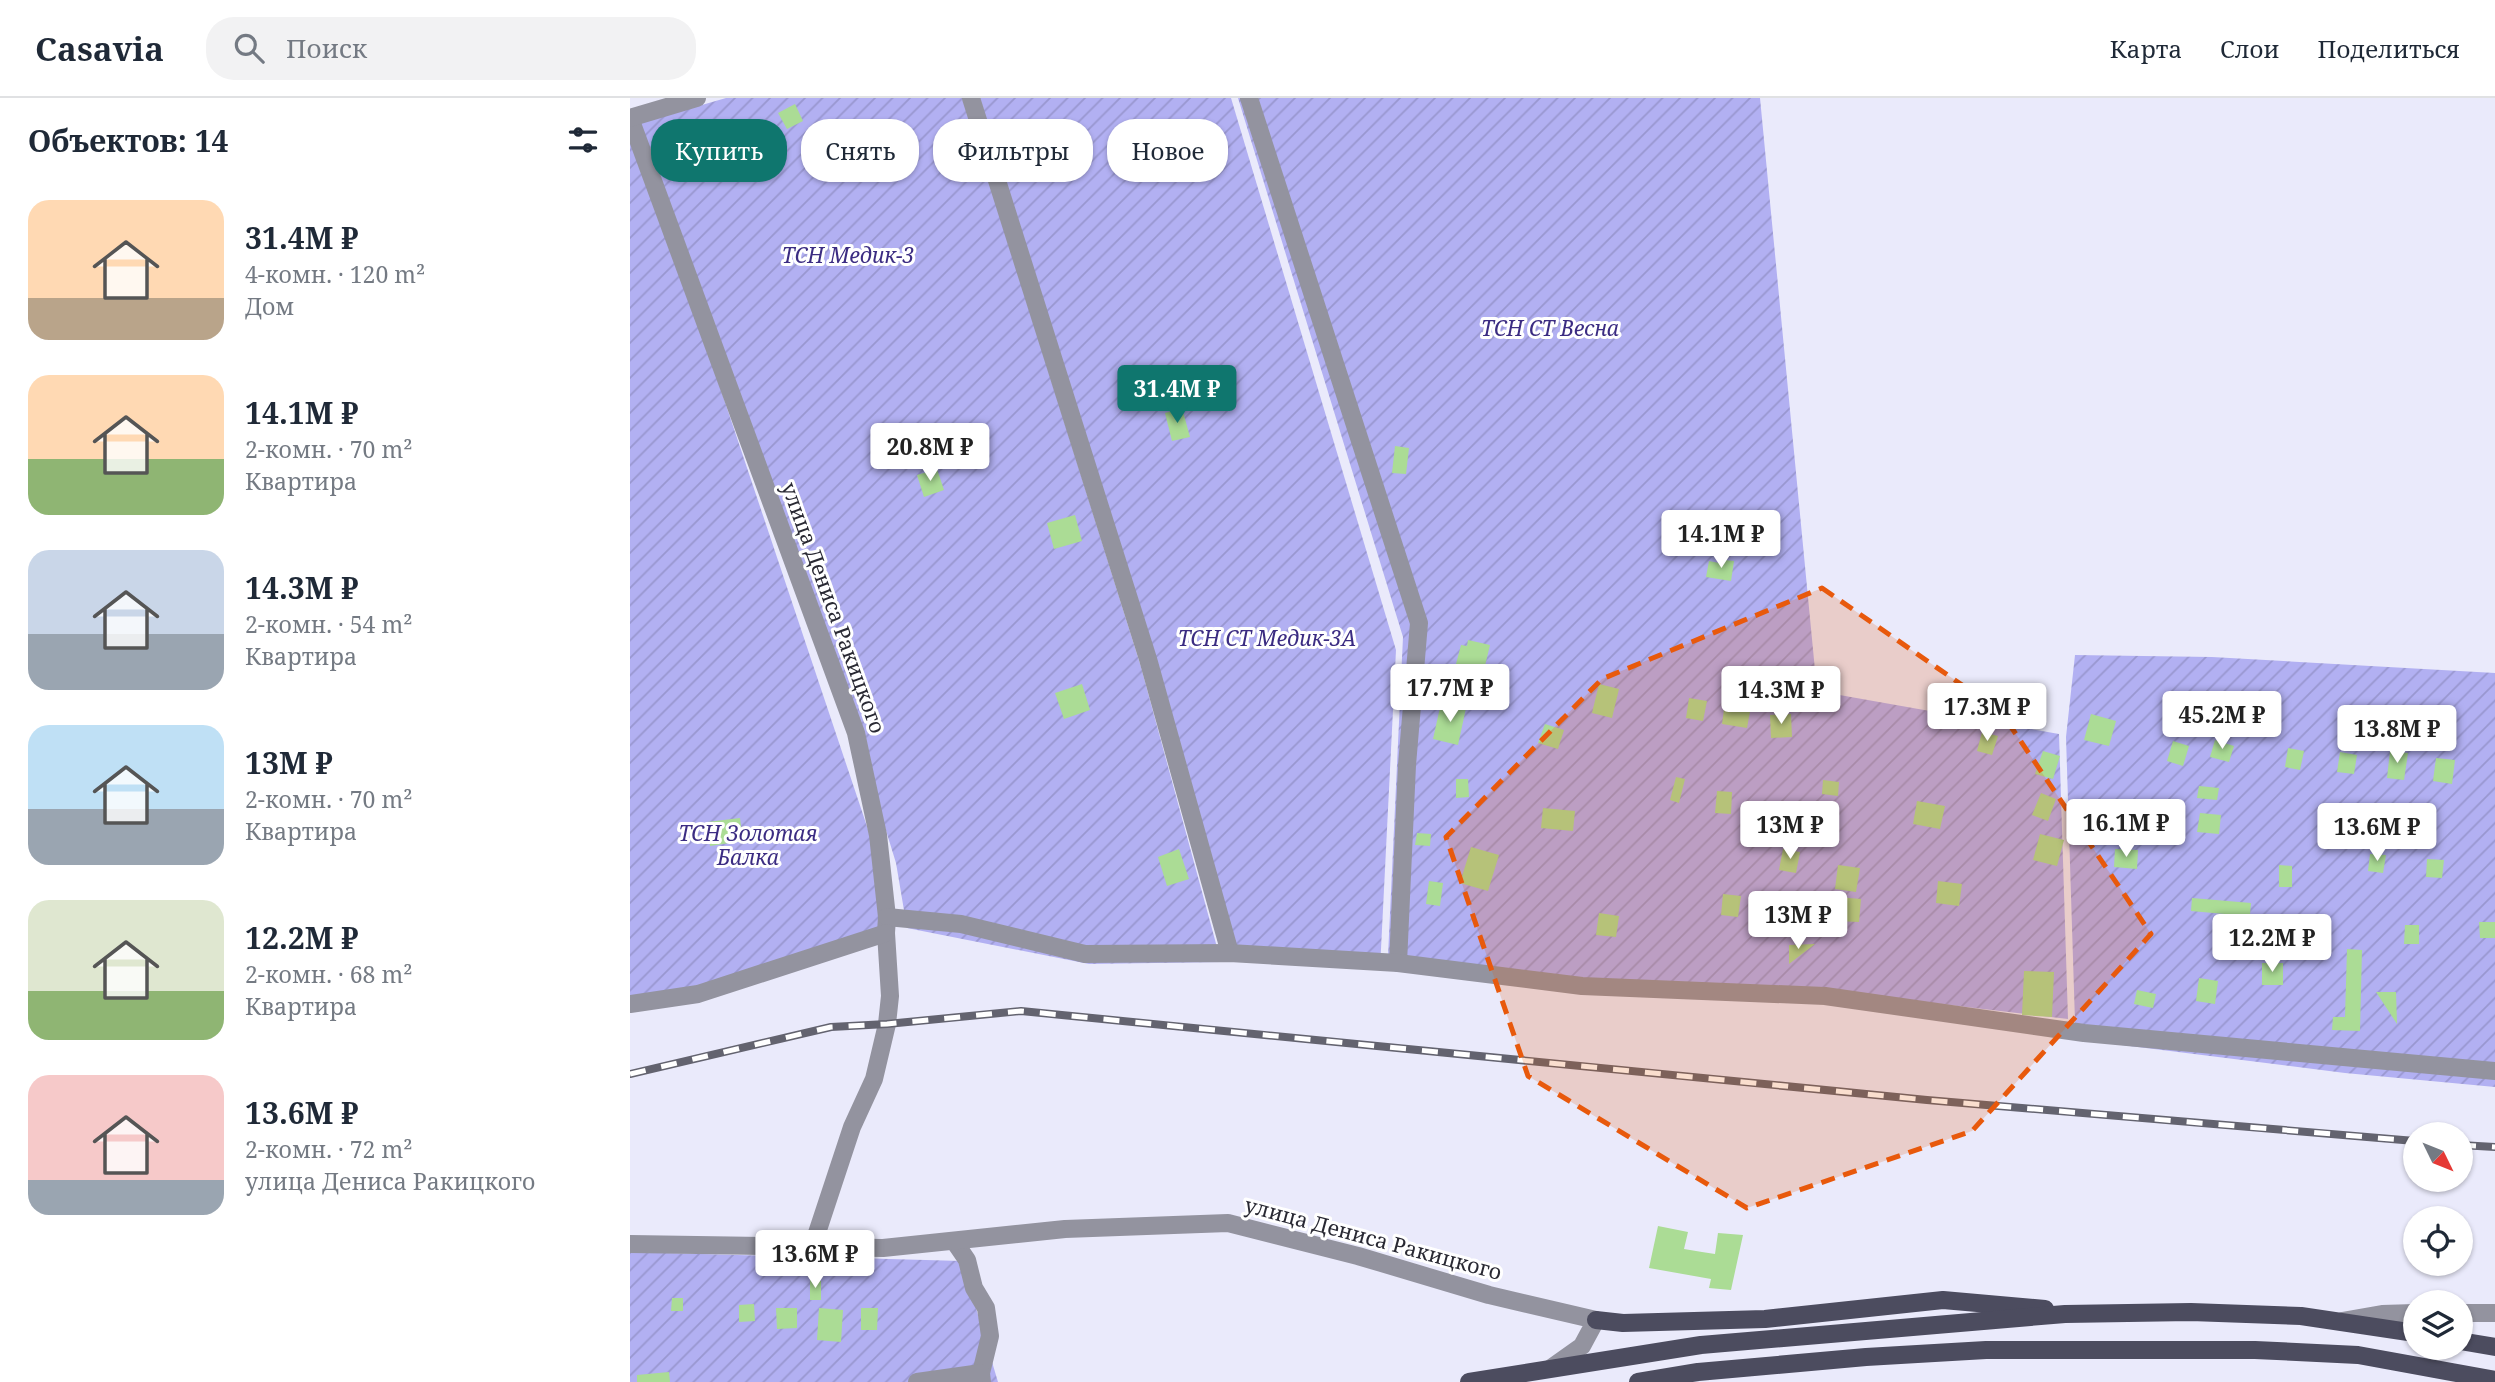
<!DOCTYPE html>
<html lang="ru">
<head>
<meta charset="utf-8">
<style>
  :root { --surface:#fff; --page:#f2f2f3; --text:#1f2937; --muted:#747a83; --line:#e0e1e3; --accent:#0f766e }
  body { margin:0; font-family:"Noto Serif",serif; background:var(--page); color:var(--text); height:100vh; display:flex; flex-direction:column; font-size:26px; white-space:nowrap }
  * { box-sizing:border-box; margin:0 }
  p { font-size:23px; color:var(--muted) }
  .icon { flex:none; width:38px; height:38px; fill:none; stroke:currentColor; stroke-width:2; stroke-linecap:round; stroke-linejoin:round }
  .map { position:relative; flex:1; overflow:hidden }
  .details { display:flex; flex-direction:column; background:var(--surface); width:630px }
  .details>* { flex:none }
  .banner { position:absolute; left:21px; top:21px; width:665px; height:63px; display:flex; gap:14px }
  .needle { width:46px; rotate:133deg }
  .tools { position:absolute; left:1773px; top:1024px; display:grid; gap:14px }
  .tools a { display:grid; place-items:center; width:70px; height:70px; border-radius:50%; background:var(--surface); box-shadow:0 2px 5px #0004; font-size:35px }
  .price { position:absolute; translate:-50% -60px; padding:0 16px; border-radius:7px; background:#fff; color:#222; font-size:23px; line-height:46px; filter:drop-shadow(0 2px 4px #0008) }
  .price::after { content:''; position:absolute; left:50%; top:42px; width:21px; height:16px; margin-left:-10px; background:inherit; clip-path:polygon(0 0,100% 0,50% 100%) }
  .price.selected { background:var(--accent); color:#fff }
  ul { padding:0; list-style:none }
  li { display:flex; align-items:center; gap:21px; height:175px; padding:0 28px }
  li span { display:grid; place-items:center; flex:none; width:196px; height:140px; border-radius:21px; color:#555 }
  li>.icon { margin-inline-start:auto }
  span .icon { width:84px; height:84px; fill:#fffc; stroke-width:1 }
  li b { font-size:30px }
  h2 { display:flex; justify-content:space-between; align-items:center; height:84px; padding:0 28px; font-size:30px }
  .tag { padding:0 24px; border-radius:28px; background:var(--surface); box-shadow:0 2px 5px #0004; font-size:24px; line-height:63px }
  .tag.selected { background:var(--accent); color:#fff }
  header { display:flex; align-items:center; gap:42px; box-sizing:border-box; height:98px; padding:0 35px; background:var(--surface); border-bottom:2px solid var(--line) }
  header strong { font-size:33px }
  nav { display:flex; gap:38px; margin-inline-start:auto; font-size:24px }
  .search { width:490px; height:63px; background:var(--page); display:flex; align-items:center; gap:18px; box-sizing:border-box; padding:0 24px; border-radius:28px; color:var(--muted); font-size:26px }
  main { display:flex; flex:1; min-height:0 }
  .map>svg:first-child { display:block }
  .garden { fill:url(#garden-furrows) }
  .building { fill:#abdc95 }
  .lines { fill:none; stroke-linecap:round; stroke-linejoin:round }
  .minor { stroke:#93939f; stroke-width:18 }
  .tertiary { stroke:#93939f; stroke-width:18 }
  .primary { stroke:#4c4c5f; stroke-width:18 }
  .rail-casing { stroke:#63636f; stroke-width:8 }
  .rail { stroke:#fff; stroke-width:5; stroke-dasharray:16; stroke-linecap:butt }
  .marked { fill:#e8590c; fill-opacity:0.2; stroke:#e8590c; stroke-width:5; stroke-dasharray:14 9; stroke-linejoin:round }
  .labels { text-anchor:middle; stroke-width:6; stroke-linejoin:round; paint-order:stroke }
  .park-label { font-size:21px; font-style:italic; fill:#3b2c82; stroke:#fff }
  .street-label { font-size:21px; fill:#292933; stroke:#fff }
</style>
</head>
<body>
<header>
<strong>Casavia</strong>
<div class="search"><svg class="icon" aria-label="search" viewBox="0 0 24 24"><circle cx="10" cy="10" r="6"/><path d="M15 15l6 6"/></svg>Поиск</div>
<nav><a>Карта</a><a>Слои</a><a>Поделиться</a></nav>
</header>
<main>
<section class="details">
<h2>Объектов: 14<svg class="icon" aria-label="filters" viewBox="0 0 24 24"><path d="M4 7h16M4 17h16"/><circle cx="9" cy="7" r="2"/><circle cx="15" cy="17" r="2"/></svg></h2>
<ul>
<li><span style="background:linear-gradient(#ffd9b3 70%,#b9a48a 0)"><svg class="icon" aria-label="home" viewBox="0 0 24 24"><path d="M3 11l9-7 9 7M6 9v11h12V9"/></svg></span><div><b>31.4M ₽</b><p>4-комн. · 120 m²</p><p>Дом</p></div></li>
<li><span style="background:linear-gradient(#ffd9b3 60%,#8fb573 0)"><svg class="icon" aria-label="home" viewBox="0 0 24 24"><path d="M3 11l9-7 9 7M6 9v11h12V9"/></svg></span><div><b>14.1M ₽</b><p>2-комн. · 70 m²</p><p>Квартира</p></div></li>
<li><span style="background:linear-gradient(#c9d6e8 60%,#9aa5b1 0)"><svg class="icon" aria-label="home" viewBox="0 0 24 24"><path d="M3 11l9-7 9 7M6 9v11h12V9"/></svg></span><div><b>14.3M ₽</b><p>2-комн. · 54 m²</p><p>Квартира</p></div></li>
<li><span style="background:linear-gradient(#bfe0f5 60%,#9aa5b1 0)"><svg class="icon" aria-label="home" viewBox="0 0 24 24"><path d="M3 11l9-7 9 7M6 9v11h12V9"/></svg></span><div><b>13M ₽</b><p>2-комн. · 70 m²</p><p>Квартира</p></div></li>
<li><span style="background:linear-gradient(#dfe7d0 65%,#8fb573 0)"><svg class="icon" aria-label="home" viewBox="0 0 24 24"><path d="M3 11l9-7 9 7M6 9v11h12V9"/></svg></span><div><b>12.2M ₽</b><p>2-комн. · 68 m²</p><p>Квартира</p></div></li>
<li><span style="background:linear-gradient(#f6c9c9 75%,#9aa5b1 0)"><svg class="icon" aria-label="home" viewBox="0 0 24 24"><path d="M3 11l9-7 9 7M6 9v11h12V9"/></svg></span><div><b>13.6M ₽</b><p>2-комн. · 72 m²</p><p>улица Дениса Ракицкого</p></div></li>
</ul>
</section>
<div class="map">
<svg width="1865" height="1284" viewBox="0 0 1865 1284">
  <defs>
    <pattern id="garden-furrows" width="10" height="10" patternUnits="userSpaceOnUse" patternTransform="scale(1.75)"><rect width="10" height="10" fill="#b2b0f2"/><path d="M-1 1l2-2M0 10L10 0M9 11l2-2" fill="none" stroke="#9997d0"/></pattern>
  </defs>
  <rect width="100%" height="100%" fill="#eaeafb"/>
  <!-- garden -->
  <g class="garden">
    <path d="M96,0H333L511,569L591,864L459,866L277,830L266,765L226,635L13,59L270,827L0,910V26L3,27Z"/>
    <path d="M350,0H601L766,552L750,871L603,862Z"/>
    <path d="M608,0H1130L1187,593L1429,636L1438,921L1183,891L932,880L758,858L773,539Z"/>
    <path d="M1445,557L1582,559L1865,575V989L1715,975L1444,941L1445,924L1436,639Z"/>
    <path d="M0,1154L332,1163L368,1284H0Z"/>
  </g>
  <!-- building -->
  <g class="building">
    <path d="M165,6L173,23L157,31L148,15Z"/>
    <path d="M552,310L560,339L542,343L535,315Z"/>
    <path d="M765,348L779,350L776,376L762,375Z"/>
    <path d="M307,371L314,392L294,399L287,377Z"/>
    <path d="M445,417L452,443L424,451L417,425Z"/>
    <path d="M1095,462L1104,463L1101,483L1076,479L1079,463L1094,466Z"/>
    <path d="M838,542L860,547L854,572L826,566L831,547L837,548Z"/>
    <path d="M452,586L460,612L434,621L425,595Z"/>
    <path d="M969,586L989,591L982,620L962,615Z"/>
    <path d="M1059,600L1077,603L1073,623L1056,620Z"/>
    <path d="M1095,604L1121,608L1117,630L1092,626Z"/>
    <path d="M811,605L836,610L828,647L803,641Z"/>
    <path d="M1161,616L1162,639L1141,640L1140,617Z"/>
    <path d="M1461,616L1486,623L1479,648L1454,642Z"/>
    <path d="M915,626L934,632L928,651L908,645Z"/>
    <path d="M1352,634L1368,638L1362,657L1347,653Z"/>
    <path d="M1585,642L1604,648L1599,664L1580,659Z"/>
    <path d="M1543,643L1559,648L1553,668L1537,663Z"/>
    <path d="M1658,650L1674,653L1670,672L1655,669Z"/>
    <path d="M1413,653L1430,658L1423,681L1405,676Z"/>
    <path d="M1760,653L1778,655L1774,682L1757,680Z"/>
    <path d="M1710,654L1727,657L1724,676L1707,674Z"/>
    <path d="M1806,660L1825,662L1822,686L1803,683Z"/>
    <path d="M1046,679L1055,681L1049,705L1040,702Z"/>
    <path d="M826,681H838L839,699L826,700Z"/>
    <path d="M1193,682L1209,684L1208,698L1192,696Z"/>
    <path d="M1569,688L1589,690L1587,702L1567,700Z"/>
    <path d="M1087,693L1102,694L1101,716L1085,715Z"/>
    <path d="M1411,695L1426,701L1418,723L1402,717Z"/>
    <path d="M1287,703L1315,708L1310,731L1283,726Z"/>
    <path d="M913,710L945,713L943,733L911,730Z"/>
    <path d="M1570,715L1591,717L1589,736L1567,734Z"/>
    <path d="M110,720L113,743L80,748L77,724Z"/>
    <path d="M787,735L801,736L800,748L785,747Z"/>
    <path d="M1410,736L1434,742L1427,768L1403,762Z"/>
    <path d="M841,749L869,757L858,793L830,785Z"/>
    <path d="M549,751L559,781L537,788L528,759Z"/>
    <path d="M1153,751L1170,754L1166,775L1149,772Z"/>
    <path d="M1485,751L1508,752L1507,771L1484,769Z"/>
    <path d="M1740,756L1756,757L1753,775L1738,773Z"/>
    <path d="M1797,761L1814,762L1812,780L1796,779Z"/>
    <path d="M1208,767L1230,770L1226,794L1205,791Z"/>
    <path d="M1649,767L1662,768V789H1649Z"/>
    <path d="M799,783L813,785L810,808L796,806Z"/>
    <path d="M1308,783L1332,786L1329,808L1306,805Z"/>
    <path d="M1093,796L1111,798L1108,819L1091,817Z"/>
    <path d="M1207,799L1231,801L1229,824L1205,823Z"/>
    <path d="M1562,800L1621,805L1619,829L1605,828L1606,817L1561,813Z"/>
    <path d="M969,815L989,818L986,839L966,837Z"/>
    <path d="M1849,824H1865V840H1850Z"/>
    <path d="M1775,827H1789V846H1774Z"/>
    <path d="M1185,846L1159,866V847Z"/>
    <path d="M1717,851L1732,852L1730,933L1702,932L1703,919H1715Z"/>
    <rect x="1632" y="865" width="21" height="22"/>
    <path d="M1394,873L1424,874L1422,919L1392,917Z"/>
    <path d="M1569,880L1588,883L1585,906L1566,903Z"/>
    <path d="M1507,892L1526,896L1523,910L1504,906Z"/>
    <path d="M1746,894H1766L1767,926Z"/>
    <path d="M1028,1128L1058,1134L1054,1151L1072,1154L1085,1156L1088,1135L1113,1137L1101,1192L1079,1190L1081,1181L1019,1170Z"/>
    <path d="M180,1182L191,1183V1202H180Z"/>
    <path d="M42,1200H53V1213H41Z"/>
    <path d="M124,1206L125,1223L109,1224V1207Z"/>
    <path d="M146,1210H167V1230L147,1231Z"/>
    <path d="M189,1210L213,1212L211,1244L187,1242Z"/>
    <path d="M231,1210H248L247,1232H231Z"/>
    <path d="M39,1274L40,1284H7V1277Z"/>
  </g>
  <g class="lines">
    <!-- minor -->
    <g class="minor">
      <path d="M341,0L518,561L600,855"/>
      <path d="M619,0L789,525L777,667L768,865"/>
      <path d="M0,20L226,635L248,737L257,819L256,835L260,898L257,926L244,981L222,1029L182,1150"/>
      <path d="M0,20L67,0"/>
      <path d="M257,819L331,826L455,856L600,855L768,865L952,888L1195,898L1454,935L1865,973"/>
      <path d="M0,906L68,896L256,835"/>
      <path d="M324,1143L337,1162L344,1190L356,1210L360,1238L351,1275L352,1284"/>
      <path d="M0,1146L253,1150L435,1131L598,1125L728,1158L859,1197L966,1222L952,1248L921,1270"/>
      <path d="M287,1284L351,1275"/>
    </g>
    <!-- tertiary -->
    <g class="tertiary">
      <path d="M1830,1215H1865"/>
      <path d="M1712,1223L1752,1216L1785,1215"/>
    </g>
    <!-- primary -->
    <g class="primary">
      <path d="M966,1222L993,1225L1135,1221L1313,1202L1415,1211"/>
      <path d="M1830,1243L1865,1249"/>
      <path d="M839,1284L1071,1247L1435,1216L1561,1214L1671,1218L1785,1235"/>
      <path d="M1008,1284L1068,1274L1236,1259L1356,1252H1625L1728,1257L1865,1282"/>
    </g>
    <defs>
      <g id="rail">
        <path d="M0,976L201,929L257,926L391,913L1297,1002L1785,1043"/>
        <path d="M1830,1047L1865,1049"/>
      </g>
    </defs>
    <!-- rail casing -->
    <use href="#rail" class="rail-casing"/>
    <!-- rail -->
    <use href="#rail" class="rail"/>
  </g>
  <!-- marked area -->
  <path class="marked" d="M1192,490L1371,614L1521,836L1342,1033L1117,1110L898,978L816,739L972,581Z"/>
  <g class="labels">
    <!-- park labels -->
    <g class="park-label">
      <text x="218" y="165">ТСН Медик-3</text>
      <text x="920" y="238">ТСН СТ Весна</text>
      <text x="637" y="548">ТСН СТ Медик-3А</text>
      <text x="118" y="743">ТСН Золотая<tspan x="118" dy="24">Балка</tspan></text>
    </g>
    <!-- street labels -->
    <g class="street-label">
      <text transform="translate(203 510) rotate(70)" y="7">улица Дениса Ракицкого</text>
      <text transform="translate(743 1141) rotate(15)" y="7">улица Дениса Ракицкого</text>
    </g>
  </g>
</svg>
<div class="tools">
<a><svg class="needle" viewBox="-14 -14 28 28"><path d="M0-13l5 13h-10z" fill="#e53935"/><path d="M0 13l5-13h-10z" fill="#747a83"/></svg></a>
<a><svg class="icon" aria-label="locate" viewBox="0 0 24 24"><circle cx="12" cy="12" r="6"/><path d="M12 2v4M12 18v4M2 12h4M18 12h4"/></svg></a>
<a><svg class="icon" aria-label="layers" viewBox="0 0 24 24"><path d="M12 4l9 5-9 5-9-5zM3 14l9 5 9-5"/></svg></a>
</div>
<b class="price selected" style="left:547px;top:327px">31.4M ₽</b>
<b class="price" style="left:300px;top:385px">20.8M ₽</b>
<b class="price" style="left:1091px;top:472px">14.1M ₽</b>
<b class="price" style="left:820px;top:626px">17.7M ₽</b>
<b class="price" style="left:1151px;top:628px">14.3M ₽</b>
<b class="price" style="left:1357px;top:645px">17.3M ₽</b>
<b class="price" style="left:1592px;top:653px">45.2M ₽</b>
<b class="price" style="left:1767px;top:667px">13.8M ₽</b>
<b class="price" style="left:1496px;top:761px">16.1M ₽</b>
<b class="price" style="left:1160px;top:763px">13M ₽</b>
<b class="price" style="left:1747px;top:765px">13.6M ₽</b>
<b class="price" style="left:1168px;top:853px">13M ₽</b>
<b class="price" style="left:1642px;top:876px">12.2M ₽</b>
<b class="price" style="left:185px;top:1192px">13.6M ₽</b>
<div class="banner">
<a class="tag selected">Купить</a>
<a class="tag">Снять</a>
<a class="tag">Фильтры</a>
<a class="tag">Новое</a>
</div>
</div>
</main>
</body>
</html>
